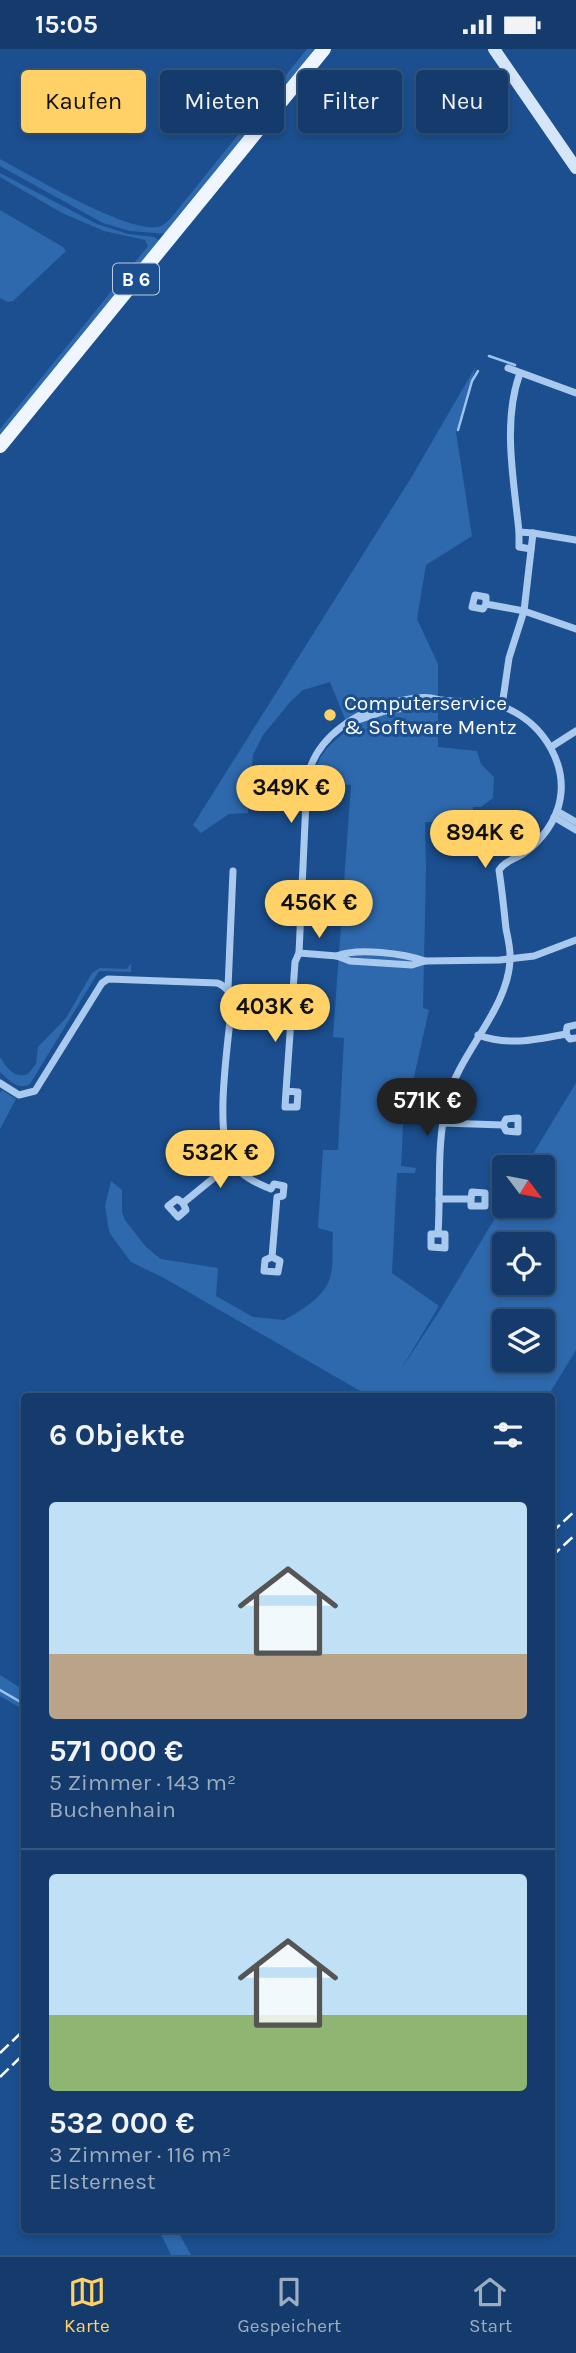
<!DOCTYPE html>
<html lang="de">
<head>
<meta charset="utf-8">
<style>
  :root { --surface:#143b6b; --page:#214673; --text:#f1f3f6; --muted:#9dadc1; --line:#33557e; --accent:#ffd166 }
  body { margin:0; font-family:Karla,sans-serif; background:var(--page); color:var(--text); height:100vh; display:flex; flex-direction:column; font-size:26px; white-space:nowrap }
  * { box-sizing:border-box; margin:0 }
  p { font-size:23px; color:var(--muted) }
  .icon { flex:none; width:38px; height:38px; fill:none; stroke:currentColor; stroke-width:2; stroke-linecap:round; stroke-linejoin:round }
  .map { position:relative; flex:1; overflow:hidden }
  .sheet { position:absolute; left:21px; top:1344px; width:534px; height:840px; display:flex; flex-direction:column; background:var(--surface); border-radius:7px; box-shadow:0 4px 10px #0003,0 0 0 2px var(--line) }
  .sheet>* { flex:none }
  .banner { position:absolute; left:21px; top:21px; width:536px; height:63px; display:flex; gap:14px }
  .needle { width:46px; rotate:122deg }
  .buttons { position:absolute; left:492px; top:1106px; display:grid; gap:14px }
  .buttons a { display:grid; place-items:center; width:63px; height:63px; border-radius:7px; background:var(--surface); box-shadow:0 4px 10px #0003,0 0 0 2px var(--line); font-size:35px }
  .price { position:absolute; translate:-50% -60px; padding:0 16px; border-radius:24px; background:var(--accent); color:#111; font-size:23px; line-height:46px; filter:drop-shadow(0 2px 4px #0008) }
  .price::after { content:''; position:absolute; left:50%; top:42px; width:21px; height:16px; margin-left:-10px; background:inherit; clip-path:polygon(0 0,100% 0,50% 100%) }
  .price.current { background:#222; color:#fff }
  ul { padding:0; list-style:none }
  li { display:grid; align-content:center; gap:14px; height:371px; padding:0 28px }
  li+li { border-top:2px solid var(--line) }
  li span { display:grid; place-items:center; height:217px; border-radius:7px; color:#555 }
  li>.icon { margin-inline-start:auto }
  span .icon { width:126px; height:126px; fill:#fffc; stroke-width:1 }
  li b { font-size:30px }
  h2 { display:flex; justify-content:space-between; align-items:center; height:84px; padding:0 28px; font-size:30px }
  .pill { padding:0 24px; border-radius:7px; background:var(--surface); box-shadow:0 4px 10px #0003,0 0 0 2px var(--line); font-size:24px; line-height:63px }
  .pill.current { background:var(--accent); color:#111 }
  .status { display:flex; justify-content:space-between; align-items:center; height:49px; padding:0 35px; background:var(--surface); direction:ltr }
  .status svg { height:19px; fill:currentColor }
  .tabs { display:flex; justify-content:space-around; align-items:center; height:98px; border-top:2px solid var(--line); background:var(--surface); font-size:19px; color:var(--muted) }
  .tabs a { display:grid; justify-items:center; gap:4px }
  .tabs .current { color:var(--accent) }
  .map>svg:first-child { display:block }
  .green { fill:#2e69ad; fill-rule:evenodd }
  .lines { fill:none; stroke-linecap:round; stroke-linejoin:round }
  .stream { stroke:#9cc4f0; stroke-width:2.5 }
  .minor { stroke:#a9c9ee; stroke-width:7 }
  .secondary { stroke:#d6e6fa; stroke-width:12 }
  .primary { stroke:#f0f6ff; stroke-width:14 }
  .rail { stroke:#fff; stroke-width:2.5; stroke-dasharray:12 5; stroke-linecap:butt }
  .poi-dot { fill:#ffd166; stroke:#1b4f8f; stroke-width:2.5 }
  .labels { text-anchor:middle; stroke-width:6; stroke-linejoin:round; paint-order:stroke }
  .shield { fill:#1b4f8f; stroke:#bbcadd; stroke-width:2 }
  .shield-label { font-size:19px; font-weight:bold; fill:#fff }
  .poi-label { font-size:21px; fill:#fff; stroke:#1b4f8f; text-anchor:start }
</style>
</head>
<body>
<div class="status"><b>15:05</b><svg viewBox="0 0 49 12"><path d="M0 12V9h3v3zM5 12V6h3v6zM10 12V3h3v9zM15 12V0h3v12zM26 1h20v11H26zM47 4h2v5h-2z"/></svg></div>
<div class="map">
<svg width="576" height="2206" viewBox="0 0 576 2206">
  <rect width="100%" height="100%" fill="#1b4f8f"/>
  <!-- green -->
  <g class="green">
    <path d="M307,0H314L283,44L167,185L130,182L103,174L0,117V110C30,126 127,184 158,178C163,177 167,173 171,169Z"/>
    <path d="M0,124L97,175L128,185L154,188L160,192L0,390V380L148,197L145,191L104,182L62,164L0,128Z"/>
    <path d="M0,161L63,198L66,202L13,252L8,253L0,249Z"/>
    <path d="M476,317L456,383L472,487L426,516L417,570L438,615V698L477,702L481,715L494,728L493,749L481,758H473V774L425,773L426,818L423,959L429,961L403,1077L401,1117L416,1119L415,1124H397L392,1224L439,1257L400,1322L440,1261L504,1154V1157H542V1118H525L576,1034V1301L548,1347H369L164,1229L131,1213L113,1189L109,1182L105,1157L111,1132L122,1141V1163L125,1171L146,1198L161,1210L218,1219L216,1247L253,1268L284,1271C301,1262 324,1248 330,1229C334,1215 332,1197 333,1183L318,1179L323,1101H338L344,989L333,988L351,736L313,733C318,704 327,698 349,680L330,633L303,641L291,652L263,686L253,706L248,764L229,765L201,784L193,776L411,429ZM504,1195H542V1234H504ZM504,1272H542V1311H504Z"/>
    <path d="M131,914V923L99,922L30,1035C18,1042 9,1031 0,1023V1008C7,1019 14,1030 28,1025L36,1015L38,998L66,969L92,924L100,919L127,920Z"/>
    <path d="M2,1041L16,1050L0,1080V1044Z"/>
    <path d="M0,1626L24,1641V1661L0,1647Z"/>
    <path d="M159,2181H177L191,2206H171Z"/>
  </g>
  <g class="lines">
    <!-- stream -->
    <g class="stream">
      <path d="M489,307L515,316"/>
      <path d="M458,381L472,332L478,322"/>
      <path d="M0,1641L24,1655"/>
    </g>
    <!-- minor -->
    <g class="minor">
      <path d="M508,319L576,344"/>
      <path d="M519,483V498L531,500"/>
      <path d="M533,484L576,491"/>
      <path d="M486,555L483,560L472,558L475,546L486,548V555L524,562L576,580"/>
      <path d="M502,657L509,609L524,562L533,484L519,483C514,432 502,373 520,324"/>
      <path d="M349,674L385,662L430,655L438,651"/>
      <path d="M551,698L576,682"/>
      <path d="M557,762L576,773"/>
      <path d="M554,768L576,781"/>
      <path d="M233,822L228,939L232,953C229,989 213,1084 232,1113C241,1127 256,1134 271,1140L274,1135L284,1137L283,1147L277,1148L272,1208L265,1211L264,1222L278,1223L280,1212L272,1208"/>
      <path d="M299,904L337,907L350,912L412,916L425,912L500,911L534,907L576,891"/>
      <path d="M337,907C358,898 405,905 425,912"/>
      <path d="M566,985L567,978L576,976"/>
      <path d="M478,986C508,997 535,991 566,985L570,990L576,989"/>
      <path d="M0,1034L19,1046L35,1042L102,934L108,930L217,934C226,936 228,945 236,948L289,951L292,949"/>
      <path d="M286,1042L285,1058H297L298,1043L286,1042L295,913L299,904L307,730C316,686 358,662 399,652C408,650 421,647 431,649C434,649 437,651 441,651C462,654 484,650 504,658C544,674 572,719 557,762C551,779 536,797 521,806C512,811 504,813 499,821C502,841 504,860 506,880C508,890 511,901 510,912C507,962 460,1002 447,1052C436,1096 441,1141 438,1185H431V1198L445,1199V1185H438"/>
      <path d="M443,1074L503,1076L506,1082L518,1083V1069L506,1070L503,1076"/>
      <path d="M439,1150H471V1157H485V1144L472,1143L471,1150"/>
      <path d="M183,1154L186,1161L178,1168L168,1157L177,1150L183,1154L232,1114"/>
    </g>
    <!-- secondary -->
    <path class="secondary" d="M494,0L576,119"/>
    <!-- primary -->
    <path class="primary" d="M0,397L324,0"/>
    <!-- rail -->
    <g class="rail">
      <path d="M551,1484L576,1461"/>
      <path d="M551,1508L576,1485"/>
      <path d="M0,2004L24,1981"/>
      <path d="M0,2028L24,2005"/>
    </g>
  </g>
  <!-- markers -->
  <circle class="poi-dot" cx="330" cy="666" r="7"/>
  <g class="labels">
    <!-- shield labels -->
    <rect class="shield" x="113" y="214.5" width="46" height="31" rx="5"/>
    <g class="shield-label">
      <text x="136" y="237">B 6</text>
    </g>
    <!-- poi labels -->
    <g class="poi-label">
      <text x="344" y="661">Computerservice<tspan x="344" dy="24">&amp; Software Mentz</tspan></text>
    </g>
  </g>
</svg>
<div class="buttons">
<a><svg class="needle" viewBox="-14 -14 28 28"><path d="M0-13l5 13h-10z" fill="#e53935"/><path d="M0 13l5-13h-10z" fill="#9dadc1"/></svg></a>
<a><svg class="icon" aria-label="locate" viewBox="0 0 24 24"><circle cx="12" cy="12" r="6"/><path d="M12 2v4M12 18v4M2 12h4M18 12h4"/></svg></a>
<a><svg class="icon" aria-label="layers" viewBox="0 0 24 24"><path d="M12 4l9 5-9 5-9-5zM3 14l9 5 9-5"/></svg></a>
</div>
<b class="price" style="left:291px;top:776px">349K €</b>
<b class="price" style="left:485px;top:821px">894K €</b>
<b class="price" style="left:319px;top:891px">456K €</b>
<b class="price" style="left:275px;top:995px">403K €</b>
<b class="price current" style="left:427px;top:1089px">571K €</b>
<b class="price" style="left:220px;top:1141px">532K €</b>
<div class="banner">
<a class="pill current">Kaufen</a>
<a class="pill">Mieten</a>
<a class="pill">Filter</a>
<a class="pill">Neu</a>
</div>
<section class="sheet">
<h2>6 Objekte<svg class="icon" aria-label="filters" viewBox="0 0 24 24"><path d="M4 7h16M4 17h16"/><circle cx="9" cy="7" r="2"/><circle cx="15" cy="17" r="2"/></svg></h2>
<ul>
<li><span style="background:linear-gradient(#bfe0f5 70%,#b9a48a 0)"><svg class="icon" aria-label="home" viewBox="0 0 24 24"><path d="M3 11l9-7 9 7M6 9v11h12V9"/></svg></span><div><b>571 000 €</b><p>5 Zimmer · 143 m²</p><p>Buchenhain</p></div></li>
<li><span style="background:linear-gradient(#bfe0f5 65%,#8fb573 0)"><svg class="icon" aria-label="home" viewBox="0 0 24 24"><path d="M3 11l9-7 9 7M6 9v11h12V9"/></svg></span><div><b>532 000 €</b><p>3 Zimmer · 116 m²</p><p>Elsternest</p></div></li>
</ul>
</section>
</div>
<nav class="tabs">
<a class="current"><svg class="icon" aria-label="map" viewBox="0 0 24 24"><path d="M3 6l6-2 6 2 6-2v14l-6 2-6-2-6 2zM9 4v14M15 6v14"/></svg>Karte</a>
<a><svg class="icon" aria-label="saved" viewBox="0 0 24 24"><path d="M7 4h10v16l-5-4-5 4z"/></svg>Gespeichert</a>
<a><svg class="icon" aria-label="home" viewBox="0 0 24 24"><path d="M3 11l9-7 9 7M6 9v11h12V9"/></svg>Start</a>
</nav>
</body>
</html>
